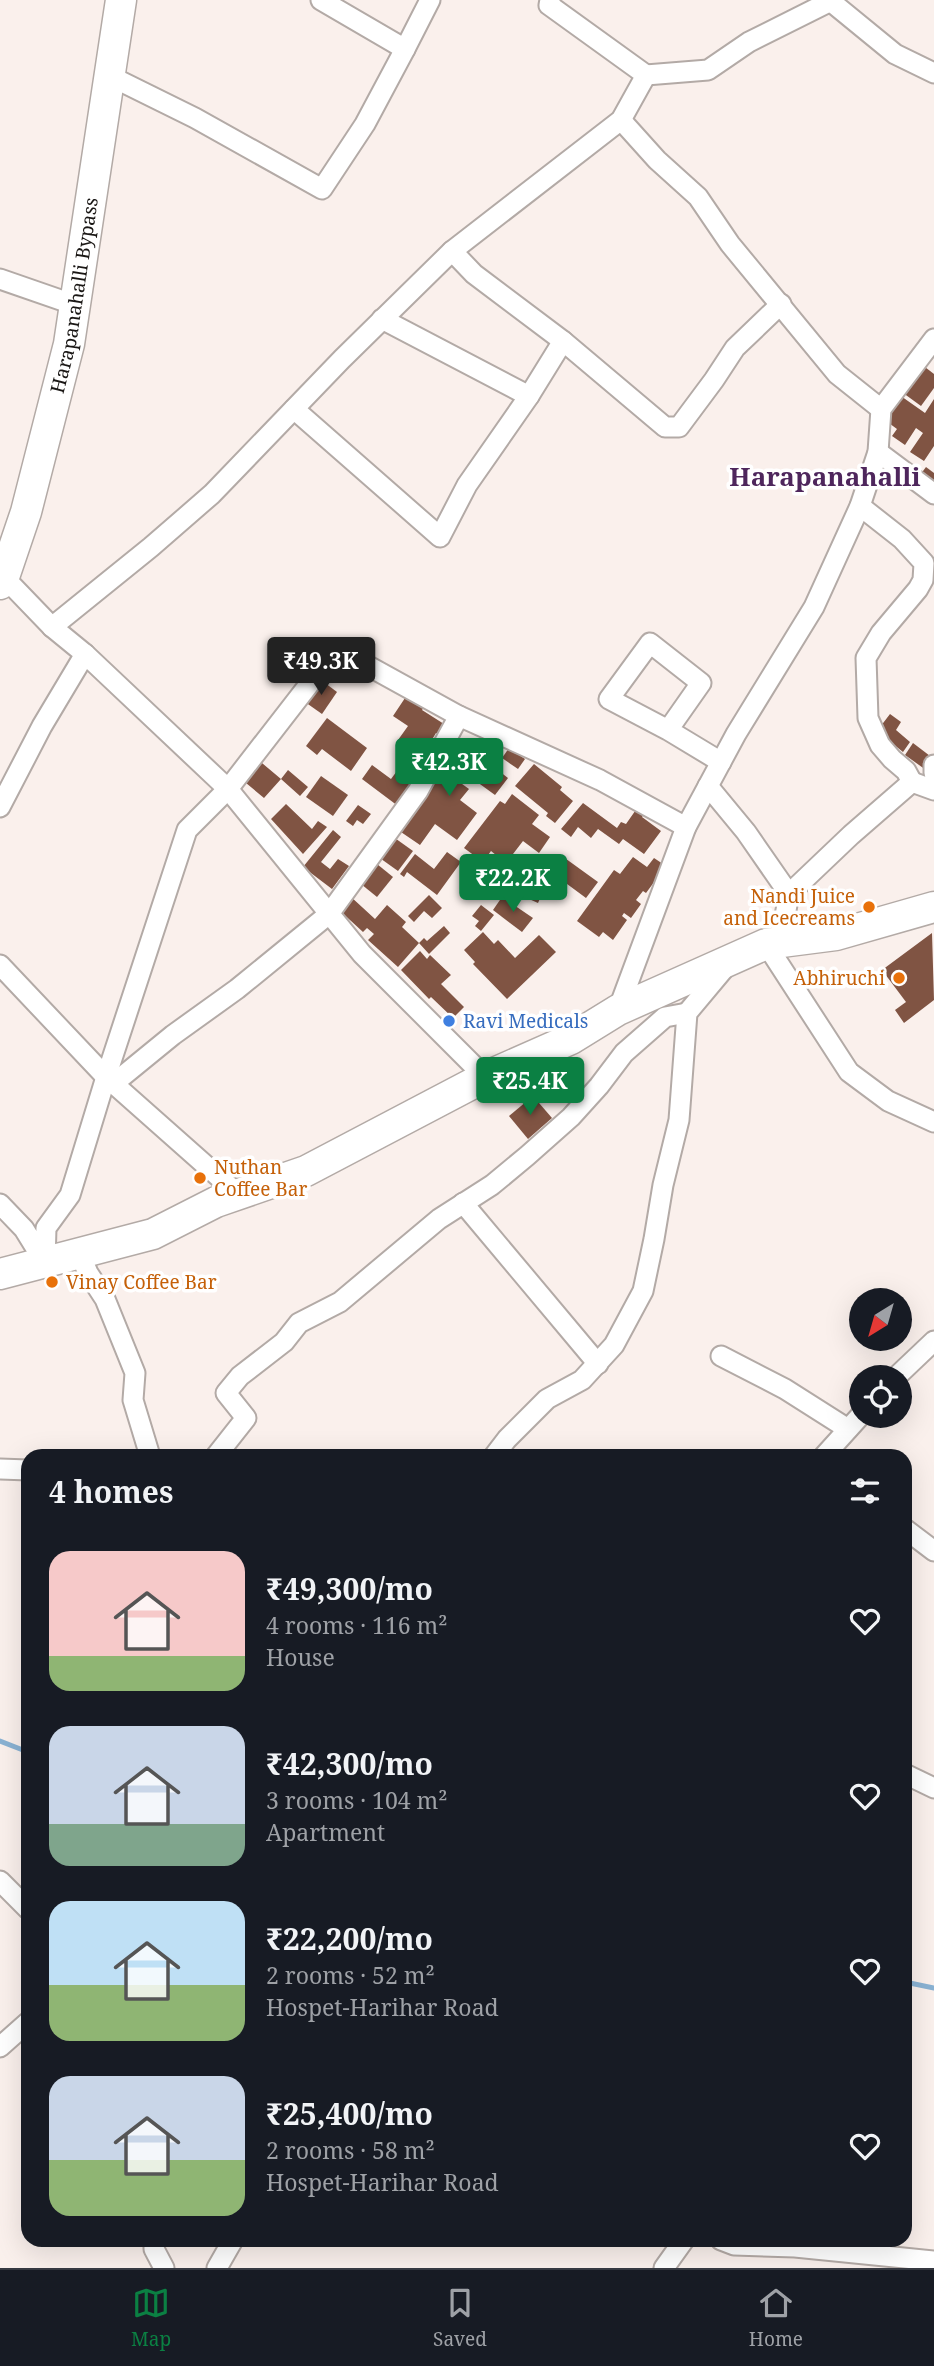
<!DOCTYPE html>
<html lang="en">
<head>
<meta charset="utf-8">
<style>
  :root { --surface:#171b24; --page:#20242c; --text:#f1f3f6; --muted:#9ea1a6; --line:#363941; --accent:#0b8043 }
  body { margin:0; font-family:"Noto Serif",serif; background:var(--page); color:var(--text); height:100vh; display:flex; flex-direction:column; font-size:26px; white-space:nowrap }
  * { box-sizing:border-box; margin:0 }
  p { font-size:23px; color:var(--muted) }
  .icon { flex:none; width:38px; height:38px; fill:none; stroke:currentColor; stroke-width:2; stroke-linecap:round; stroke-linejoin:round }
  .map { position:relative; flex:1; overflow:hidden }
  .side { position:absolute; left:21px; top:1449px; width:891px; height:798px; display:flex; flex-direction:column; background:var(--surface); border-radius:21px; box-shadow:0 7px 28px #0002 }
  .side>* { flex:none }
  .needle { width:46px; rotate:217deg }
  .controls { position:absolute; left:849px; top:1288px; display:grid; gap:14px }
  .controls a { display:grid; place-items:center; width:63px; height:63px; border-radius:50%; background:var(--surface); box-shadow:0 7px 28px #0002; font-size:35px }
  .price { position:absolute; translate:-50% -60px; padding:0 16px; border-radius:7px; background:var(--accent); color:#fff; font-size:23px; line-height:46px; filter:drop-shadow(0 2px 4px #0008) }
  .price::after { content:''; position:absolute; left:50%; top:42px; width:21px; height:16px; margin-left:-10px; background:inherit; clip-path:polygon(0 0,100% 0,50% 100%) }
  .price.current { background:#222; color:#fff }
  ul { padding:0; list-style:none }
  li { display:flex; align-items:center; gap:21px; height:175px; padding:0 28px }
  li span { display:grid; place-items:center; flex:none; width:196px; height:140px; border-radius:21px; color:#555 }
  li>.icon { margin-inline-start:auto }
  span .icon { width:84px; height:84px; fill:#fffc; stroke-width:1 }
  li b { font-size:30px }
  h2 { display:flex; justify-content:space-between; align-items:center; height:84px; padding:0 28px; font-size:30px }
  .tab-bar { display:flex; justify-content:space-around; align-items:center; height:98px; border-top:2px solid var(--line); background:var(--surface); font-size:19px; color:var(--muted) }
  .tab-bar a { display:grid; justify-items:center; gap:4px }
  .tab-bar .current { color:var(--accent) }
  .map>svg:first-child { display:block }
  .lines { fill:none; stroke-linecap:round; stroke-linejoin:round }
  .stream { stroke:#8ab2d3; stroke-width:5 }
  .building { fill:#805443 }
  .minor-casing { stroke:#b3aaa6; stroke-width:23 }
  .primary-casing { stroke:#b3aaa6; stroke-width:33 }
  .minor { stroke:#fff; stroke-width:19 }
  .primary { stroke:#fff; stroke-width:30 }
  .food-dot { fill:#e8710a; stroke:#fff; stroke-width:2.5 }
  .shop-dot { fill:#3f7fe0; stroke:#fff; stroke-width:2.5 }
  .labels { text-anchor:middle; stroke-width:7; stroke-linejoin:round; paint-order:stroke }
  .street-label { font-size:19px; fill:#1a1715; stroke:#fff }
  .food-label { font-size:19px; fill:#c56008; stroke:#fff; text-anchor:end }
  .shop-label { font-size:19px; fill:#366cbe; stroke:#fff; text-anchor:start }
  .district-label { font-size:26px; font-weight:bold; fill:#4e265c; stroke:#fff }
</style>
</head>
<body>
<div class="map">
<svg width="934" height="2268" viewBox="0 0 934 2268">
  <rect width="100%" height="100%" fill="#faf0ec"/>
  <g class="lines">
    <!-- stream -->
    <g class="stream">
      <path d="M0,1741L28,1752"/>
      <path d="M905,1982L934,1988"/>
    </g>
  </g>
  <!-- building -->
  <g class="building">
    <path d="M921,364L934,374V388L921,406L899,390Z"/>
    <path d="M898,394L925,413L934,399V446L924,461L910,452L923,433L916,428L905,445L892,436L897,429L882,418Z"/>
    <path d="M926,467L934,473V492L917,479Z"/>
    <path d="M321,680L337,692L322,714L305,702Z"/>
    <path d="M409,692L427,703L422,710L444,724L438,734L436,733L422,756L398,740L408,726L393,716Z"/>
    <path d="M890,714L901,722L896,730L910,742L903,752L877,731Z"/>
    <path d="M327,718L367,748L351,771L322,749L317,755L306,746Z"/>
    <path d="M913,743L934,759L926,770L905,755Z"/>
    <path d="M454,744L483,765L486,761L508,778L495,795L473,779L476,774L457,760L447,773L469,789L460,800L477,813L457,840L435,824L420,845L398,830Z"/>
    <path d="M509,748L525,759L518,769L502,758Z"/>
    <path d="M256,758L281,779L288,770L308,787L300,796L281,779L264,798L240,778Z"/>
    <path d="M534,764L562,787L560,790L573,801L555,823L546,816L548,813L515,786Z"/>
    <path d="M372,765L391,779L397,771L414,784L398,806L362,779Z"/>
    <path d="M321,776L348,795L333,816L306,797Z"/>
    <path d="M512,794L539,815L532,824L550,837L539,853L523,841L506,863L491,851L483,862L464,848L500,801L505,804Z"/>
    <path d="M583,803L617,828L621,822L626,824L640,804L647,810L642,817L661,831L644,854L623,839L619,844L598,829L591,838L578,827L571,837L561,829Z"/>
    <path d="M286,804L312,829L318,821L327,827L303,854L271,819Z"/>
    <path d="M358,805L371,814L363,824L357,820L353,826L346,821Z"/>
    <path d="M333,830L341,837L321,862L330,869L338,859L349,866L332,889L303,867Z"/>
    <path d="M392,836L413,851L398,871L377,856Z"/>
    <path d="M447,852L461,862L437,895L407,872L404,877L400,874L415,854L434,869Z"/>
    <path d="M545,855L557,863L562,856L598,882L586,898L563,881L556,891L544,882L545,879L534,871Z"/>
    <path d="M633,857L647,867L654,858L666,866L646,893L643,891L636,900L641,904L631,918L624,913L622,916L627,920L613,940L603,932L599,937L577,921L614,870L620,874Z"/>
    <path d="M377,864L393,877L377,897L361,884Z"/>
    <path d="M525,870L534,874L531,881L545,887L538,903L504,888L512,871L523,876Z"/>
    <path d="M429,895L442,908L432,918L424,911L414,922L408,916Z"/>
    <path d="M350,896L375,919L387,905L406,922L402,927L419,943L398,967L368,940L374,934L367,928L363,932L338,909Z"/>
    <path d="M502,897L533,918L522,932L493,910Z"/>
    <path d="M481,905L494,915L481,931L475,926L479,921L472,916Z"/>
    <path d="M444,926L450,933L429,954L419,943L424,938L427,941Z"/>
    <path d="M483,932L494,944L498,940L515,958L539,935L556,952L507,999L473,964L475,962L464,950Z"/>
    <path d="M932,933L934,1000L904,1023L895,1010L906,1002L882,970Z"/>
    <path d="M420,951L427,959L430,955L451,975L441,984L464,1007L453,1018L431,997L429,999L401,970Z"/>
    <path d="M533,1096L552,1118L528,1139L509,1116Z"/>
  </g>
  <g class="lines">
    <defs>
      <g id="minor">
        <path d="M321,0L405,49L430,0"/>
        <path d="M829,0L895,54L934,73"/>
        <path d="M646,75L708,70L749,42L833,0"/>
        <path d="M110,76L195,118L322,189L365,124L405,49"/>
        <path d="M621,120L657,160L698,197L730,244L837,374L881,409"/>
        <path d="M452,251L474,274L563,341L665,427H679L714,380L735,348L781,304"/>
        <path d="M0,279L75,305"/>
        <path d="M382,319L529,396L563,341"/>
        <path d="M294,409L440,537L467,485L529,396"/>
        <path d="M878,452L934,494"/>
        <path d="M860,506L902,539L924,563L923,580L918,589L881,633L866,658L868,718L880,745L892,759L906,771L912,782"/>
        <path d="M0,573L52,627L85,654L228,789L362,954L485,1077"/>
        <path d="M52,627L151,547L212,494L342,359L452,251L621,120L646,75L549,5L550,0"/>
        <path d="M668,730L701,683L650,643L609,699L668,730L721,762"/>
        <path d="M934,765V773"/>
        <path d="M708,786L746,832L789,894"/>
        <path d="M0,807L42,726L85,654"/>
        <path d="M795,941L784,921L789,894L851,835L912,782L934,790"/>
        <path d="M766,944L849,1072L888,1101L934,1122"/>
        <path d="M0,965L106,1077L238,1194"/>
        <path d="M618,1010L686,827L736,734L814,607L860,506L878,452L881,409L934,339"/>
        <path d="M113,1084L173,1035L237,989L329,914L418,791L459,716"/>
        <path d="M463,1203L598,1364"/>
        <path d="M0,1204L24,1229L45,1263L46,1228L70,1195L106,1077L187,830L228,789L314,678L343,652L459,716L600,780L686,827"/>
        <path d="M80,1254L88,1273L105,1299L135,1373L133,1400L150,1456"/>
        <path d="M721,1356L785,1389L848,1429"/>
        <path d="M896,1377L934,1341"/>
        <path d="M216,1456L246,1418L226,1393L240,1376L284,1342L299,1323L340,1302L439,1219L492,1185L527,1156L571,1117L599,1086L624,1053L665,1017L687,1013"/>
        <path d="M494,1456L507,1439L547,1399L582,1380L614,1345L643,1291L654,1239L663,1185L679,1120L687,1013L728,964"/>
        <path d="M824,1456L861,1415"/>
        <path d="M0,1469L28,1470"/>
        <path d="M905,1529L934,1551"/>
        <path d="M905,1774L934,1788"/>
        <path d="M0,1881L28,1909"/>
        <path d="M0,2047L28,2022"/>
        <path d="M154,2240V2249L164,2268"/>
        <path d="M721,2240L734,2245L795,2247L934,2261"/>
        <path d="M217,2268L233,2240"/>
        <path d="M664,2268L684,2240"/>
      </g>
      <g id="primary">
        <path id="s1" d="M0,584L4,577L26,512L69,344L121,0"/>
        <path d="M0,1274L153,1234L216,1202L306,1171L485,1077L571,1039L618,1010L766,944L836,935L934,907"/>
      </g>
    </defs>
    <!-- minor casing -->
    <use href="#minor" class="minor-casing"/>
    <!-- primary casing -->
    <use href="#primary" class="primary-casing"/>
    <!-- minor -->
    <use href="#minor" class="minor"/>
    <!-- primary -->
    <use href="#primary" class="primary"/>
  </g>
  <!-- markers -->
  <g class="food-dot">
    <circle cx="869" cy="907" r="7"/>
    <circle cx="899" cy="978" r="7"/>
    <circle cx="200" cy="1178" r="7"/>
    <circle cx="52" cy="1282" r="7"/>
  </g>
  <circle class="shop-dot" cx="449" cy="1021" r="7"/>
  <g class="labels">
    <!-- street labels -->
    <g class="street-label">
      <text dy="7" stroke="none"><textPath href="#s1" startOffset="299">Harapanahalli Bypass</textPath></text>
    </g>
    <!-- food labels -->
    <g class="food-label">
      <text x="855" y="903">Nandi Juice<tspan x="855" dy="22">and Icecreams</tspan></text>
      <text x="885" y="985">Abhiruchi</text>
      <text x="214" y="1174" text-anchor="start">Nuthan<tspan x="214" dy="22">Coffee Bar</tspan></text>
      <text x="66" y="1289" text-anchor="start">Vinay Coffee Bar</text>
    </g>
    <!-- shop labels -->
    <g class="shop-label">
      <text x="463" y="1028">Ravi Medicals</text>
    </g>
    <!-- district labels -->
    <g class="district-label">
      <text x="825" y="486">Harapanahalli</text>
    </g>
  </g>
</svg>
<div class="controls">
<a><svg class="needle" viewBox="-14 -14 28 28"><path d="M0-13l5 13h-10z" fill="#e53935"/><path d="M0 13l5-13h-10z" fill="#9ea1a6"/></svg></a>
<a><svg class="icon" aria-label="locate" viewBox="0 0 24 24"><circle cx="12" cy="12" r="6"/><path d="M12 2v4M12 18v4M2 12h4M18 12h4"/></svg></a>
</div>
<b class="price current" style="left:321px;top:697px">₹49.3K</b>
<b class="price" style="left:449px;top:798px">₹42.3K</b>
<b class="price" style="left:513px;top:914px">₹22.2K</b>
<b class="price" style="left:530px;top:1117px">₹25.4K</b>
<section class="side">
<h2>4 homes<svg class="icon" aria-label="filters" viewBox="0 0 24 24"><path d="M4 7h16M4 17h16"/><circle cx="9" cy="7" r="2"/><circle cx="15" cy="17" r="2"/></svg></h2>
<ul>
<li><span style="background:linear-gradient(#f6c9c9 75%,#8fb573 0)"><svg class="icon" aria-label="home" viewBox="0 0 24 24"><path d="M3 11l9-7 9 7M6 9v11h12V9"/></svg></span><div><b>₹49,300/mo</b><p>4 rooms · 116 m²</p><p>House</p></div><svg class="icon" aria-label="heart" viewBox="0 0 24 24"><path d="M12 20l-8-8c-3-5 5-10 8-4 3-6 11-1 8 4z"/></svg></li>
<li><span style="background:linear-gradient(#c9d6e8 70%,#7fa58c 0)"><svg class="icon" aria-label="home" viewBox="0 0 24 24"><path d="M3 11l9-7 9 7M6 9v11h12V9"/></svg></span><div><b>₹42,300/mo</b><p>3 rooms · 104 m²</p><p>Apartment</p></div><svg class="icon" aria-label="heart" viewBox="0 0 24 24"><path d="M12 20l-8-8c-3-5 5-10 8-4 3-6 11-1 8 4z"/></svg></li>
<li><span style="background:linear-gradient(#bfe0f5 60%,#8fb573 0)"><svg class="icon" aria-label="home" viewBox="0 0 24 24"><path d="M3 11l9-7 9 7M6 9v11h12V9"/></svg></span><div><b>₹22,200/mo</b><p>2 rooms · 52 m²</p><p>Hospet-Harihar Road</p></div><svg class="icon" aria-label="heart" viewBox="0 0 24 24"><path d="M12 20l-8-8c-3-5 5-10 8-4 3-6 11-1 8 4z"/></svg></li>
<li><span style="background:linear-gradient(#c9d6e8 60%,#8fb573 0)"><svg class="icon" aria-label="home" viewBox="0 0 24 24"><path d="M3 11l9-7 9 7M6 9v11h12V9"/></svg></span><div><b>₹25,400/mo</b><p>2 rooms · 58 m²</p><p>Hospet-Harihar Road</p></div><svg class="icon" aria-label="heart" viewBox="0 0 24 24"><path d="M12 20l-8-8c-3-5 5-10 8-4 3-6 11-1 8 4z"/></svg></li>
</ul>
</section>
</div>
<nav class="tab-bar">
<a class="current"><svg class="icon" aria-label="map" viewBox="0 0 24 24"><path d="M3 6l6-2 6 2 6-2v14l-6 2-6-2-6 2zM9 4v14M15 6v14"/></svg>Map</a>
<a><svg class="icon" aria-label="saved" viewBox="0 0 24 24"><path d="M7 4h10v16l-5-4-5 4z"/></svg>Saved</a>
<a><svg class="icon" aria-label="home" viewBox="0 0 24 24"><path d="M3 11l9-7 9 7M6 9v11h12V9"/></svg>Home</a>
</nav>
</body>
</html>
